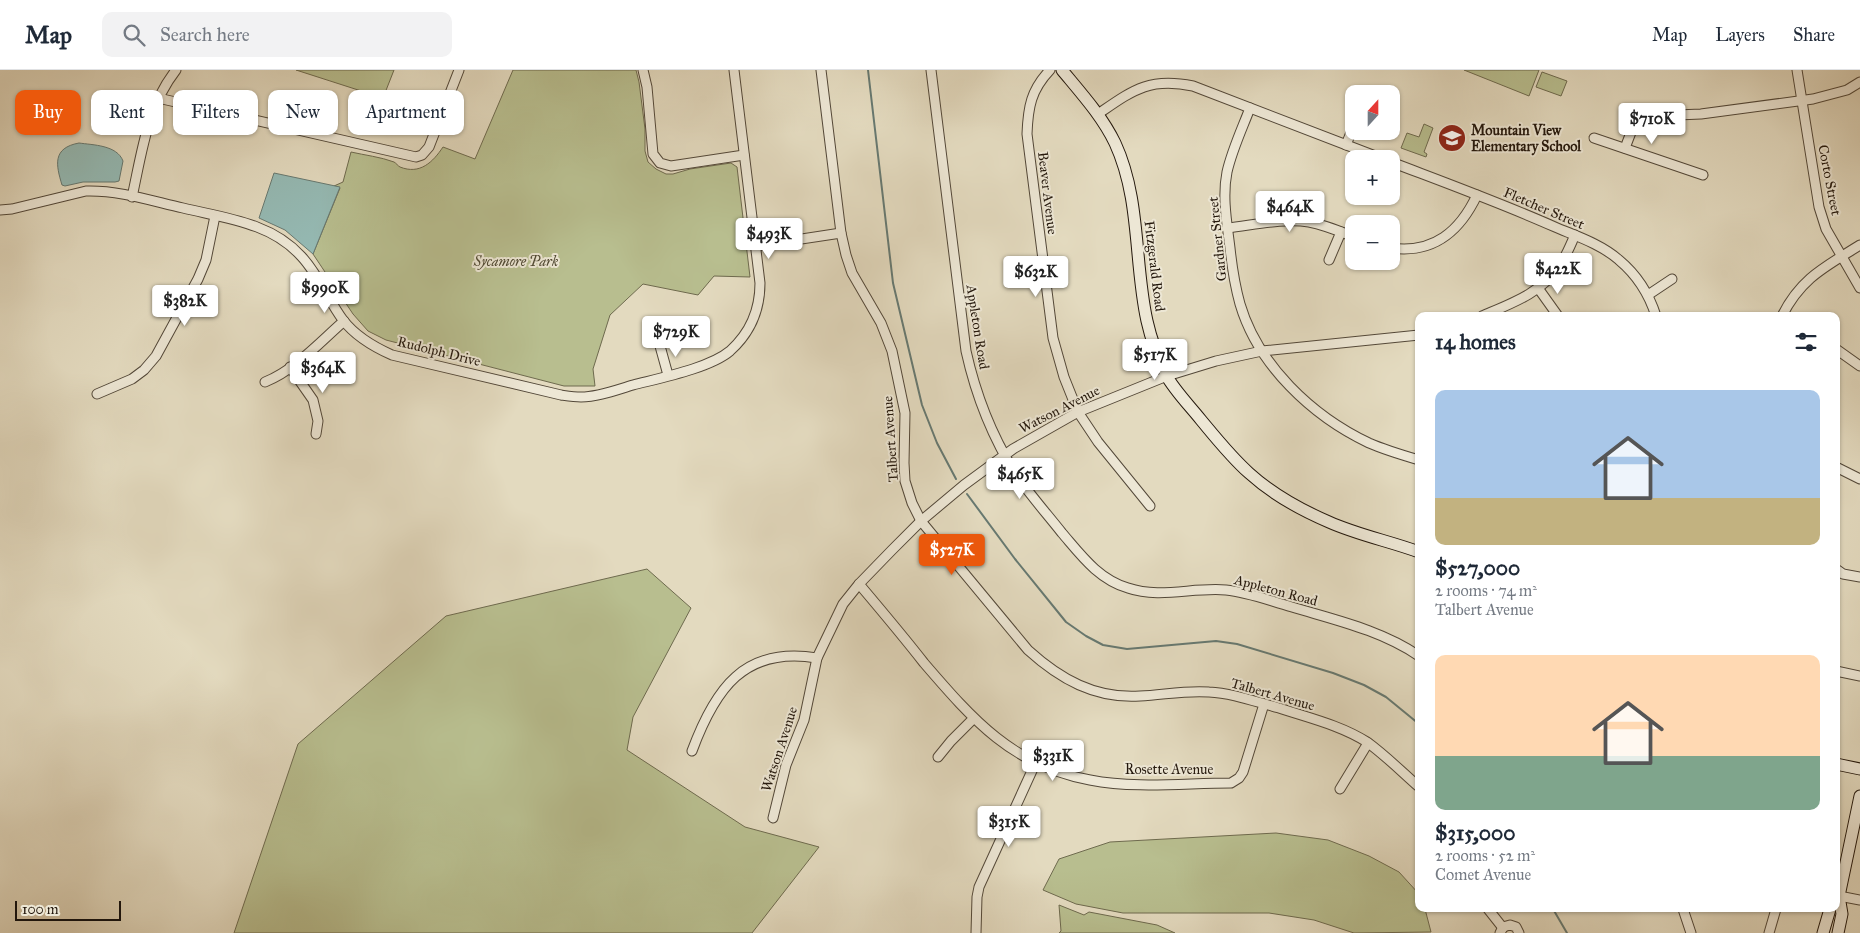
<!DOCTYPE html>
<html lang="en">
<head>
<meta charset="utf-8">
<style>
  :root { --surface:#fff; --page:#f2f2f3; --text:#1f2937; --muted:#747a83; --line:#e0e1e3; --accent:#ea580c }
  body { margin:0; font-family:"IM FELL Great Primer",serif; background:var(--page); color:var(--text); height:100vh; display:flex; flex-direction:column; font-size:19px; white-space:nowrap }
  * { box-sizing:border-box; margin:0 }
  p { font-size:16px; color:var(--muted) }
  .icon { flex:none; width:28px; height:28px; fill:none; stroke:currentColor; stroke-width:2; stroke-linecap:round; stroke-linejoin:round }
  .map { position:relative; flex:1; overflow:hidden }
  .panel { position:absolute; left:1415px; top:242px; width:425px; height:600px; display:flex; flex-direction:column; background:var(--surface); border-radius:10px; box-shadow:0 1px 4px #0004 }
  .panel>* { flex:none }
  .banner { position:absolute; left:15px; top:20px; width:475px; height:45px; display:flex; gap:10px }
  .needle { width:32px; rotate:21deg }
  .controls { position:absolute; left:1345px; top:15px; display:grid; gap:10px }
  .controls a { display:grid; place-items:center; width:55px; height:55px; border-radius:10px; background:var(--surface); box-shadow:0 1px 4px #0004; font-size:25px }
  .scale { position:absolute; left:15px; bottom:12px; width:106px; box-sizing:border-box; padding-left:5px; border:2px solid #23170c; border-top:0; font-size:14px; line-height:18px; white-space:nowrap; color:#23170c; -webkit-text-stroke:4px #ede7d5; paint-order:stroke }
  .price { position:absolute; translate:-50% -42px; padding:0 11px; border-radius:5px; background:#fff; color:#222; font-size:16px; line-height:32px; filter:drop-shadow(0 1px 2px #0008) }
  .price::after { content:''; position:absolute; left:50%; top:30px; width:15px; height:11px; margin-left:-8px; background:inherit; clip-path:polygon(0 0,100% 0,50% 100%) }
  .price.selected { background:var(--accent); color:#fff }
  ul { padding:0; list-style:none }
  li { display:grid; align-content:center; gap:10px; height:265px; padding:0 20px }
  li span { display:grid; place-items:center; height:155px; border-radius:10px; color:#555 }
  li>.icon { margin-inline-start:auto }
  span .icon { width:90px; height:90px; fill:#fffc; stroke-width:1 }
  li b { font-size:21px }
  h2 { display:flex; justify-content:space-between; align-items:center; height:60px; padding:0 20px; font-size:21px }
  .tag { padding:0 18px; border-radius:10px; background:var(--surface); box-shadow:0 1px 4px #0004; font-size:18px; line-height:45px }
  .tag.selected { background:var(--accent); color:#fff }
  header { display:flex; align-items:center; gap:30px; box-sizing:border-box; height:70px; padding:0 25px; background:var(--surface); border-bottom:1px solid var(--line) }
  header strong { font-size:24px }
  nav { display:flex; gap:28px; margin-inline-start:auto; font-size:18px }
  .search { width:350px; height:45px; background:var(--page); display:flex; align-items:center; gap:12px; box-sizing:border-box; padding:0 18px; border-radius:10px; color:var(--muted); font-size:19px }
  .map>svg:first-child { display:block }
  .green { fill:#b8be8f; stroke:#6e6a4e }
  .water { fill:#95bab4; stroke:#677971 }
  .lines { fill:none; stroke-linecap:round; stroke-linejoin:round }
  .stream { stroke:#677971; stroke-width:2 }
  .street-casing { stroke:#534839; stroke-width:11 }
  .secondary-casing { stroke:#23170c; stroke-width:13 }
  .street { stroke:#ede7d5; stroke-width:9 }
  .secondary { stroke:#ede7d5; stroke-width:11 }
  .labels { text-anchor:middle; stroke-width:4; stroke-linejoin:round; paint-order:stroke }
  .poi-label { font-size:14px; font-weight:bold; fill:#23170c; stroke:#ede7d5; text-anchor:start }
  .street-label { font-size:14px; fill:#23170c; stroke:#ede7d5 }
  .park-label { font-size:14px; font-style:italic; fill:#504933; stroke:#ede7d5 }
</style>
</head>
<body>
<header>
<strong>Map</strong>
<div class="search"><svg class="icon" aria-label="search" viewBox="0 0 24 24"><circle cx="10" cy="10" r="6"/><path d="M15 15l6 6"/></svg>Search here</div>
<nav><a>Map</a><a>Layers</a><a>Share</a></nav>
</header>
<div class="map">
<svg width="1860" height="863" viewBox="0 0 1860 863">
  <rect width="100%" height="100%" fill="#e3dabf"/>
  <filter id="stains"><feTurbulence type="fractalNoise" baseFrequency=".004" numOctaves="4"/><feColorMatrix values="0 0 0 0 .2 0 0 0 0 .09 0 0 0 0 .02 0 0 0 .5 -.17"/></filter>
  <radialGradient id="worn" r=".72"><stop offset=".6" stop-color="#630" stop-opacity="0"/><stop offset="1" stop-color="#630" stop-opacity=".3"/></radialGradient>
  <!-- green -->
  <g class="green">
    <path d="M296,0H394L383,28Z"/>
    <path d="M513,0H636L639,12L645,59V81L648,92L656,99L666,104H673L690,99L731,93L737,97L750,207L714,206L698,225L643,214L610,245L593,299L595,316H564L386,270L368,261L353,244L313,184L340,118L334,116L343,112L351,82C364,85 381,87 394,92C396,93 398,96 400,97C420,105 433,92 443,77L475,89Z"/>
    <path d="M1464,0H1539L1529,26Z"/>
    <path d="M1542,2L1567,11L1561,26L1536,17Z"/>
    <path d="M1424,54L1433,58L1424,82L1427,84L1426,87L1401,78L1407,63L1419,67Z"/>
    <path d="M647,499L691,538L633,647L627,680L745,757L819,777L752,863H234L298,674L446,546Z"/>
    <path d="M1276,763L1328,770L1369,786L1399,802L1419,824V839H1425L1431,862L1354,863L1314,850L1269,843H1123L1076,834L1043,820L1059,789L1110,772Z"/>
    <path d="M1059,835L1084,845L1089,842L1157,855L1175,863H1059L1061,861Z"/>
  </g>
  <!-- water -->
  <g class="water">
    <path d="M79,73C93,75 117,75 123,91L119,111L115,112H83L65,116L62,115C56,95 52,78 79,73Z"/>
    <path d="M274,103L340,117L313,184L285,160L259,148Z"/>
  </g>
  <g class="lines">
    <!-- stream -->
    <g class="stream">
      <path d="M868,0L893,213L922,335L937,373L956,409"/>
      <path d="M967,424L1015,489L1066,552L1086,566L1103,575L1127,579L1216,571L1237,574L1333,603L1364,615L1386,627L1419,654"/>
      <path d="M1553,839L1567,863"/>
    </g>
    <defs>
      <g id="street">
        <path d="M643,0L647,17L653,84L660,93L671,96L744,85"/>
        <path d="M821,0L841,163L846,185L852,203L881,253L892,281L905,343L904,393L905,411L912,433L921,451L1028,580C1060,609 1095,629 1140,626C1163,625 1186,620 1209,622C1233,623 1256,632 1279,638C1309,648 1340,655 1367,672C1385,685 1402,702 1419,717"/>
        <path d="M931,0L966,281C976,326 992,367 1017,406C1031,426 1047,444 1062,463C1081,485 1098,509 1128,518C1160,529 1193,517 1226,520C1248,522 1270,531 1292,537C1335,550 1381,560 1419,586"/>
        <path d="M1050,0C1031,20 1028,37 1027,64L1053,268L1064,307L1078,342L1098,372L1150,436"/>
        <path d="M1797,0L1819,137L1826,159L1860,218"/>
        <path d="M158,28L416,87L422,85L429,77L459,0"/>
        <path d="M1250,38C1242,59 1232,80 1227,102C1222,127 1227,153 1230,178C1232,197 1235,216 1240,234C1258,295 1312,346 1369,373C1385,380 1402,385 1419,390"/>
        <path d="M1098,44C1133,20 1149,7 1193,16L1383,89"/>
        <path d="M1594,68L1703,105"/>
        <path d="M1346,75L1354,55"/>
        <path d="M1625,78L1635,52L1639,46L1647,42L1654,41L1677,45L1701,44L1813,29L1847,20L1860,12"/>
        <path d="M1391,92C1446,113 1501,133 1555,157C1576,166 1601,174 1619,190C1637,205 1649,224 1656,246"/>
        <path d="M132,127C142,82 147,37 176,0"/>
        <path d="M0,140L12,139L86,121C119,120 152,131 183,138C208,144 234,148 257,157C273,163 290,174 301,186C319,205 328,230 343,250C356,267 374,277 392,285L561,325C568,326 574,327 581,327C598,327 616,320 633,315C660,308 710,298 730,281C750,263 760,239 760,213L734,0"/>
        <path d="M1227,158C1254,155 1283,148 1309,152C1325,155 1339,161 1354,167"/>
        <path d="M755,176L841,163"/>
        <path d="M1391,178C1434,184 1460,161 1477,125"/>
        <path d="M1329,190L1341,162"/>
        <path d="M1538,218L1558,246"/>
        <path d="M1648,225L1672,209"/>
        <path d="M1482,246C1510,234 1542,223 1559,196C1566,187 1570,176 1575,165"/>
        <path d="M1782,246C1801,208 1825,197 1860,175"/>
        <path d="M660,276L668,305"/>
        <path d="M1836,279L1860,296"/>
        <path d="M290,297L313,330L318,351L316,364"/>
        <path d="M265,312C295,300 320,272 344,251"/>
        <path d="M97,324L132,309L144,300L156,286L198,209L206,190L215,146"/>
        <path d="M1836,397L1860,409"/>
        <path d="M1836,499L1843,504L1860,507"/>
        <path d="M859,514C881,540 903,566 924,593C973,650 1013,696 1090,710C1136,719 1185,713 1231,713L1239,708L1243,702L1264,634"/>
        <path d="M1836,601L1860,606"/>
        <path d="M692,681C715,619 744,576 817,588"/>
        <path d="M938,687L951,671L973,649"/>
        <path d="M1340,719L1368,673"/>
        <path d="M773,748L786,695L804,650L817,588L843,534L859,514L892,480L921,451L964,415L1013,379L1078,342L1167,306L1216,291L1262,281L1419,265"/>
        <path d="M1839,826L1860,830"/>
        <path d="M1488,839L1503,858"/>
        <path d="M1683,839L1691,863"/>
        <path d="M976,863L977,827L979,817L1036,692"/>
        <path d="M1500,863L1503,857L1510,855L1516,857L1519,863"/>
        <path d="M1769,863L1776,839"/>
      </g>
      <g id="secondary">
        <path d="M1062,0C1081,23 1102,46 1115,73C1141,129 1134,193 1147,251C1151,269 1158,288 1166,305C1175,321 1189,335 1201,350C1216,368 1231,387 1249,403C1271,423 1301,440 1329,452C1358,465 1389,471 1419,482"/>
        <path d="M1836,694L1860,699"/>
        <path d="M1823,863L1830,839"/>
        <path d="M1838,863L1842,844L1839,826L1860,726"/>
      </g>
    </defs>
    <!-- street casing -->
    <use href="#street" class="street-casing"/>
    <!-- secondary casing -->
    <use href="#secondary" class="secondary-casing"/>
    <!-- street -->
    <use href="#street" class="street"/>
    <!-- secondary -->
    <use href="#secondary" class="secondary"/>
  </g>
  <!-- icons -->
  <defs>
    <symbol id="school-disc" viewBox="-11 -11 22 22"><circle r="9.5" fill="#8f2418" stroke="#ede7d5"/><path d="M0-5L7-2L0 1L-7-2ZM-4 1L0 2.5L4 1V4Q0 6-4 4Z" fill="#fff"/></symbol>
  </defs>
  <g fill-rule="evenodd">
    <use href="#school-disc" x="1436" y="52" width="32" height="32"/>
  </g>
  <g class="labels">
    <!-- poi labels -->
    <g class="poi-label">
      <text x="1471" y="65">Mountain View<tspan x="1471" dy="16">Elementary School</tspan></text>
    </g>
    <!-- street labels -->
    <g class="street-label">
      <text transform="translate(1830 110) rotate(79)" y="5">Corto Street</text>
      <text transform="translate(1048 123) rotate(83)" y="5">Beaver Avenue</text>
      <text transform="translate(1544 138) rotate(23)" y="5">Fletcher Street</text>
      <text transform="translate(1217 169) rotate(-96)" y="5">Gardner Street</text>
      <text transform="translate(1155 196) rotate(83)" y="5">Fitzgerald Road</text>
      <text transform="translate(978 257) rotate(81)" y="5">Appleton Road</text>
      <text transform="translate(439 281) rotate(14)" y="5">Rudolph Drive</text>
      <text transform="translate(1059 339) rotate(-27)" y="5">Watson Avenue</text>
      <text transform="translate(890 369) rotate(-94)" y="5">Talbert Avenue</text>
      <text transform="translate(1276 520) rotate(15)" y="5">Appleton Road</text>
      <text transform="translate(1273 624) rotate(16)" y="5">Talbert Avenue</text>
      <text transform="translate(779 679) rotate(-72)" y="5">Watson Avenue</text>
      <text x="1169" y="704">Rosette Avenue</text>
    </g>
    <!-- park labels -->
    <g class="park-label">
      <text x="516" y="196">Sycamore Park</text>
    </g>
  </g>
  <rect width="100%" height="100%" filter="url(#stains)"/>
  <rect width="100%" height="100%" fill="url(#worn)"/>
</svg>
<div class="controls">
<a><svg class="needle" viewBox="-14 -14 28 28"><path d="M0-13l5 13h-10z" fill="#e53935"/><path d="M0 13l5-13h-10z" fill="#747a83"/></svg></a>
<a>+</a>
<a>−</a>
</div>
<div class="scale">100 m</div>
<b class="price" style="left:1652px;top:75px">$710K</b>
<b class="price" style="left:1290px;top:163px">$464K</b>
<b class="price" style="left:769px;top:190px">$493K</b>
<b class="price" style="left:1558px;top:225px">$422K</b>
<b class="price" style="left:1036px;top:228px">$632K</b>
<b class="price" style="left:325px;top:244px">$990K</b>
<b class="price" style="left:185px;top:257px">$382K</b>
<b class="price" style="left:676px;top:288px">$729K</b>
<b class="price" style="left:1155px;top:311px">$517K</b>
<b class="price" style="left:323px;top:324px">$364K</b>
<b class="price" style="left:1020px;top:430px">$465K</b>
<b class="price selected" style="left:952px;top:506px">$527K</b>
<b class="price" style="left:1053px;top:712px">$331K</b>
<b class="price" style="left:1009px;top:778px">$315K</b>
<div class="banner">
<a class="tag selected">Buy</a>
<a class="tag">Rent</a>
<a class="tag">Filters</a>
<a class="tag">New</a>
<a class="tag">Apartment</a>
</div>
<section class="panel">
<h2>14 homes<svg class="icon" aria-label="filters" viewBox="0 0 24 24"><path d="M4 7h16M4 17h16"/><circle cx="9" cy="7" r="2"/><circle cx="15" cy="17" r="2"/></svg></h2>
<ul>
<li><span style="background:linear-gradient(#a9c7e8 70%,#c2b280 0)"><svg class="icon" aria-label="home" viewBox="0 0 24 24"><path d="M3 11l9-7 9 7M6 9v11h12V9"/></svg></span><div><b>$527,000</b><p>2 rooms · 74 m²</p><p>Talbert Avenue</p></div></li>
<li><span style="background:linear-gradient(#ffd9b3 65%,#7fa58c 0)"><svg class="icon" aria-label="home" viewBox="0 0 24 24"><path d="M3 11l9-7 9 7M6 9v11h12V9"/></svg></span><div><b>$315,000</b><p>2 rooms · 52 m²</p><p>Comet Avenue</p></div></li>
</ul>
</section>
</div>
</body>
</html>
